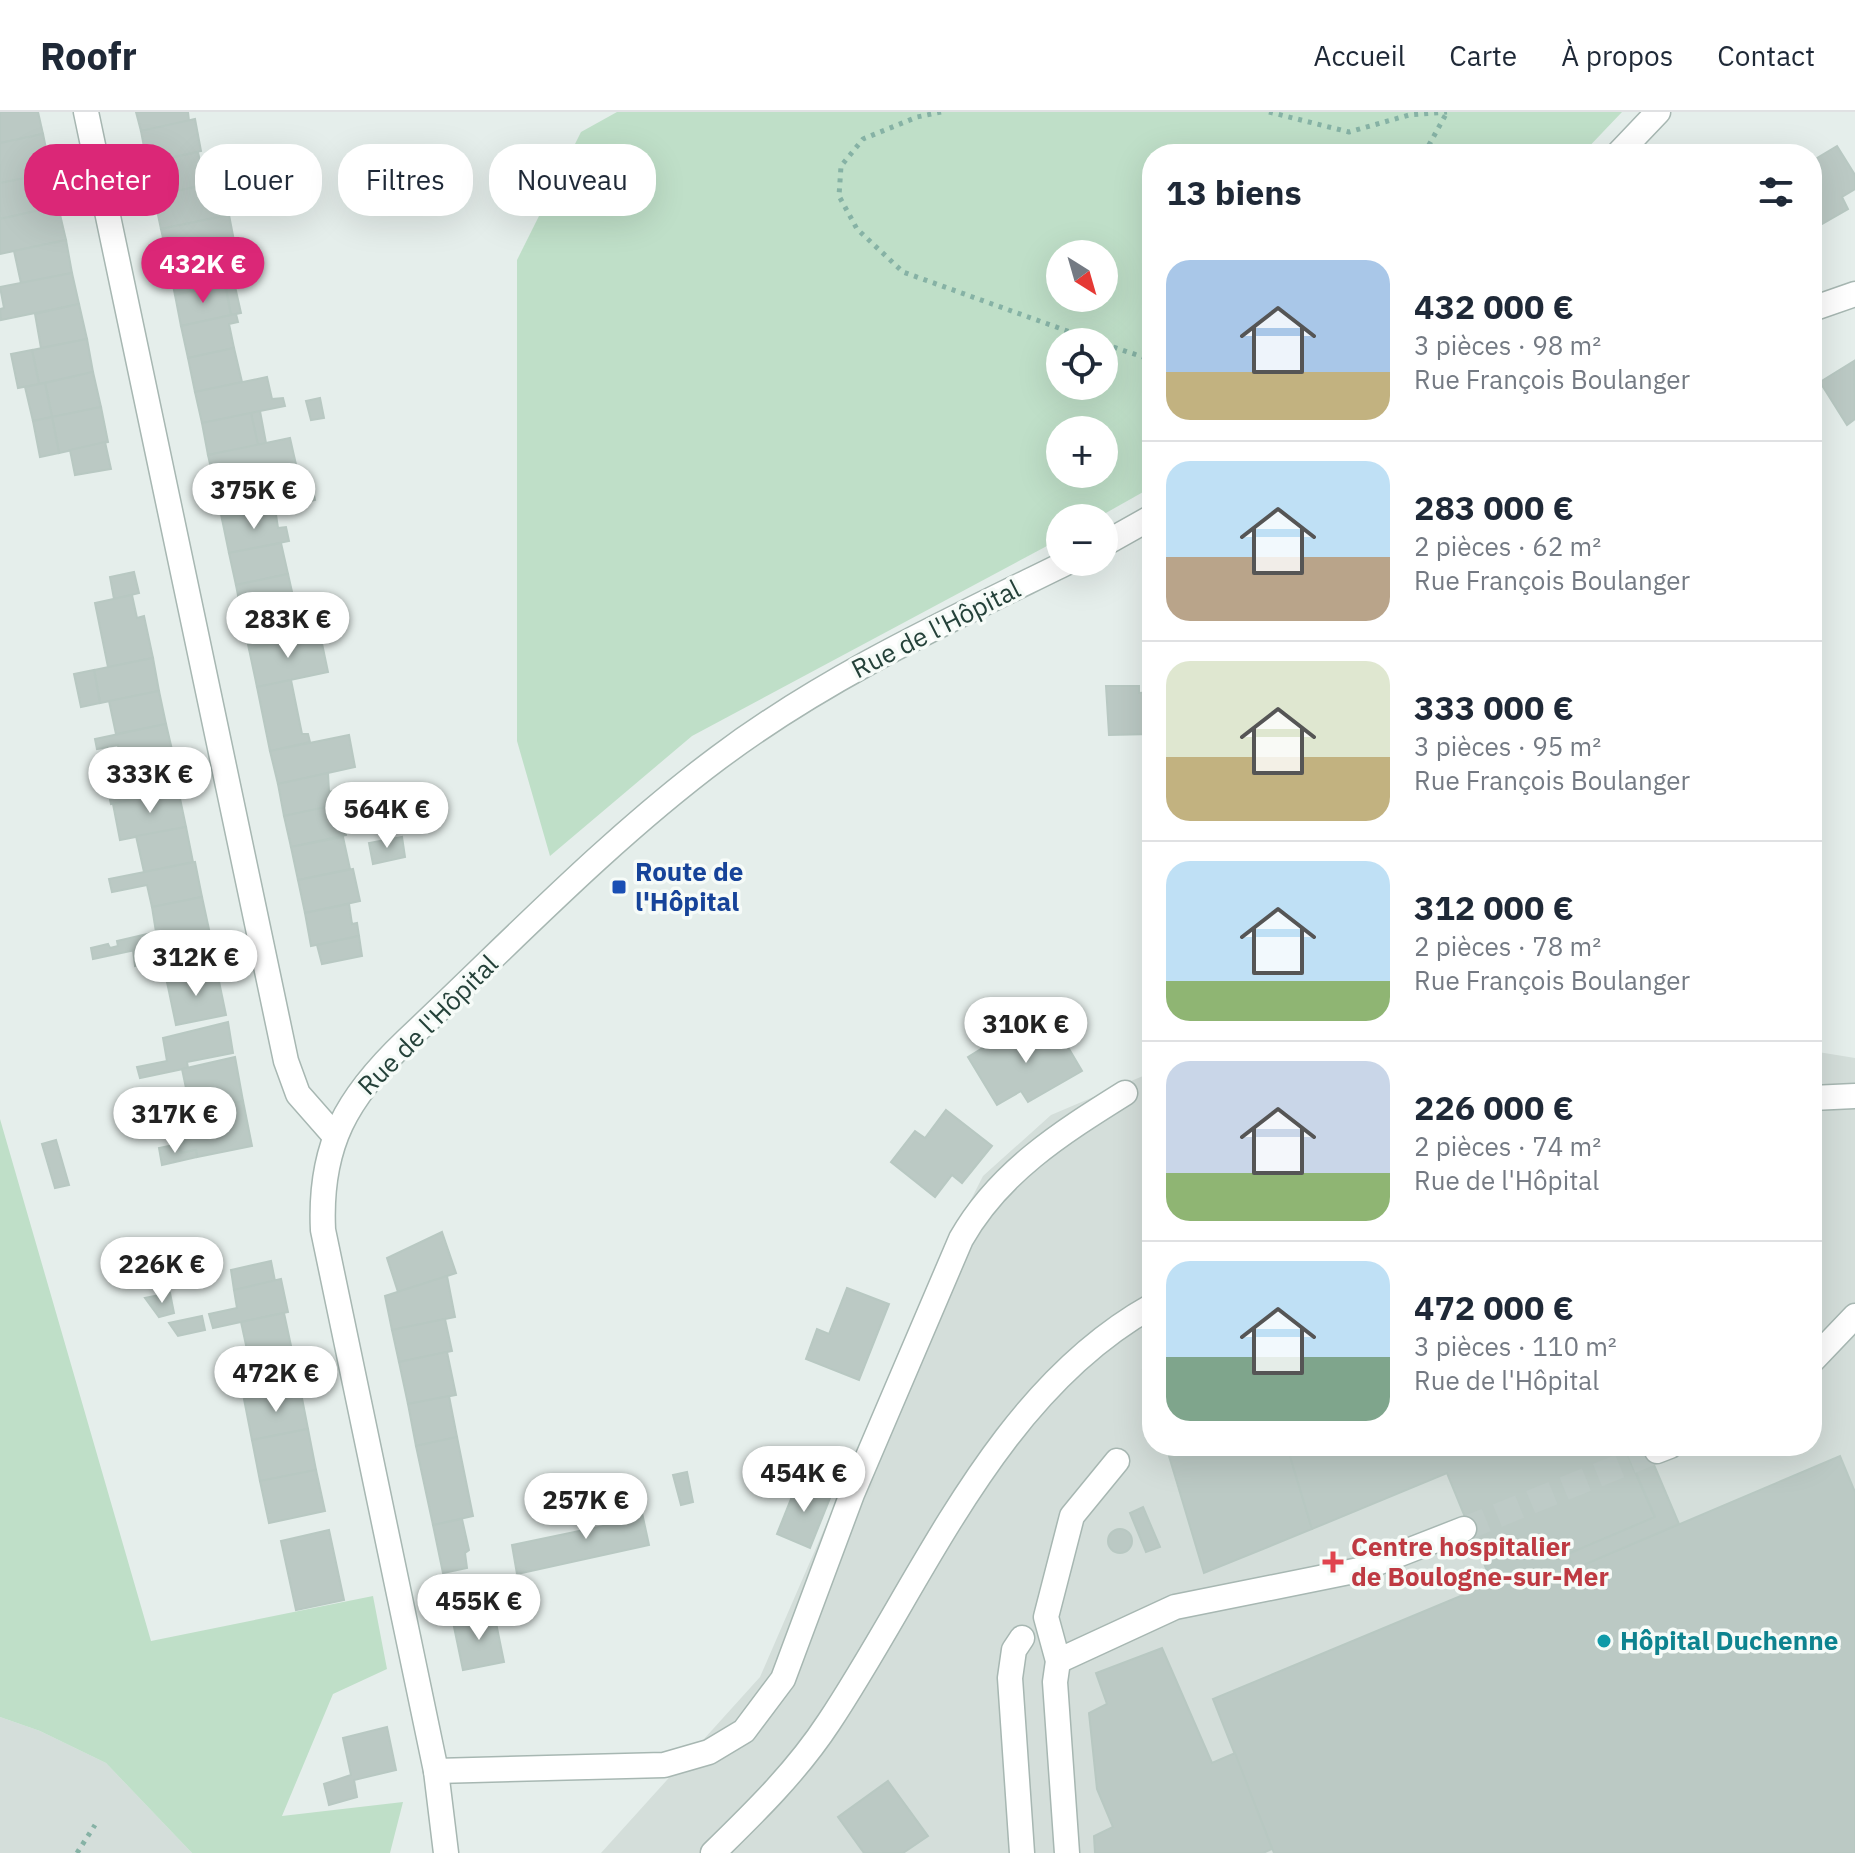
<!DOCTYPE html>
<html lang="fr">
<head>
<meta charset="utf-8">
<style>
  :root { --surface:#fff; --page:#f2f2f3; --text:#1f2937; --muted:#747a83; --line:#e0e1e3; --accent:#db2777 }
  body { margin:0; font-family:"IBM Plex Sans",sans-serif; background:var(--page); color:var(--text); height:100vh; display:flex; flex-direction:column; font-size:30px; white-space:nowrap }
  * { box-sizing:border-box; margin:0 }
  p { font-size:26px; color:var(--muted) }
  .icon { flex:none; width:44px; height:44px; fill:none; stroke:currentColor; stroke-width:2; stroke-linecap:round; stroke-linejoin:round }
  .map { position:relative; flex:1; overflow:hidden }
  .side { position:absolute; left:1142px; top:32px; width:680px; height:1312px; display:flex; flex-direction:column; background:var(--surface); border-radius:32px; box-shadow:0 8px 32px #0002 }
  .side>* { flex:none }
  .banner { position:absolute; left:24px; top:32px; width:760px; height:72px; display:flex; gap:16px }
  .needle { width:52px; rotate:143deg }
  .fabs { position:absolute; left:1046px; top:128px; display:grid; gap:16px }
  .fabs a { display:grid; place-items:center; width:72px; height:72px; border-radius:50%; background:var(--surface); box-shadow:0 8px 32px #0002; font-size:40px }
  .price { position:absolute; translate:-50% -68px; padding:0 18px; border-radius:28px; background:#fff; color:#222; font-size:26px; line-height:52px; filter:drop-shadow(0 2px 4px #0008) }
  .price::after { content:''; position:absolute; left:50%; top:48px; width:24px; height:18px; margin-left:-12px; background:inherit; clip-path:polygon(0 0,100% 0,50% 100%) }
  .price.current { background:var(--accent); color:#fff }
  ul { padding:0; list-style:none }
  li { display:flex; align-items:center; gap:24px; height:200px; padding:0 24px }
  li+li { border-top:2px solid var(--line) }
  li span { display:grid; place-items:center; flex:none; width:224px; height:160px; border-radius:24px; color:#555 }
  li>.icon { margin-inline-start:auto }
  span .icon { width:96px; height:96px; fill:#fffc; stroke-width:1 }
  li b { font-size:34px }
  h2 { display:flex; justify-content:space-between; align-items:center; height:96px; padding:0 24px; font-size:34px }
  .pill { padding:0 28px; border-radius:32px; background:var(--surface); box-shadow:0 8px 32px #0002; font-size:28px; line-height:72px }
  .pill.current { background:var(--accent); color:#fff }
  header { display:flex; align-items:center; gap:48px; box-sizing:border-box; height:112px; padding:0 40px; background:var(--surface); border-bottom:2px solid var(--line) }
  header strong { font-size:38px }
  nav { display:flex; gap:44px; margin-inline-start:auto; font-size:28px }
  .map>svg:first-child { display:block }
  .built { fill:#d4deda }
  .green { fill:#bfdfc8; fill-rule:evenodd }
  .building { fill:#bbc9c4; stroke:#b8c8c2; stroke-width:2 }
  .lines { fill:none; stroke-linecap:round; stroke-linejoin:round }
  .minor-tunnel { stroke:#becbc7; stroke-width:24; stroke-dasharray:24 12; stroke-linecap:butt }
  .minor-casing { stroke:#a7b7b2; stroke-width:27 }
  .path { stroke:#86b2a5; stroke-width:5; stroke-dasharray:4 6; stroke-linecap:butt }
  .minor { stroke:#fff; stroke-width:24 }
  .transit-dot { fill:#1a4fb4; stroke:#f6fbf8; stroke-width:3 }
  .health-dot { fill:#e0444e; stroke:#f6fbf8; stroke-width:3 }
  .culture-dot { fill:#0f9aa8; stroke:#f6fbf8; stroke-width:3 }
  .labels { text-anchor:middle; stroke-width:7; stroke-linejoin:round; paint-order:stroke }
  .street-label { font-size:26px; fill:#244139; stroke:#f6fbf8 }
  .transit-label { font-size:26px; font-weight:bold; fill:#164399; stroke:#f6fbf8; text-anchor:start }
  .health-label { font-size:26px; font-weight:bold; fill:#be3a42; stroke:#f6fbf8; text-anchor:start }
  .culture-label { font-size:26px; font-weight:bold; fill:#0d838f; stroke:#f6fbf8; text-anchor:start }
</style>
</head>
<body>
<header>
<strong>Roofr</strong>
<nav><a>Accueil</a><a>Carte</a><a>À propos</a><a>Contact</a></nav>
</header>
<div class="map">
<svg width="1855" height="1741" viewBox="0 0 1855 1741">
  <rect width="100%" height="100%" fill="#e5eeeb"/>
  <!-- built -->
  <g class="built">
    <path d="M1812,939L1855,946V1741H601L760,1565L944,1141L983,1064L1051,1003L1150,961L1152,966V1334H1812Z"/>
    <path d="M0,1605L40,1619L106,1651L192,1741H0Z"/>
  </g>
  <!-- green -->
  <g class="green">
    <path d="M617,0H1622L1582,42H1152V375L1097,406H1060V427L692,624L550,744L517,629V148L581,20ZM1060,142H1104V186H1060ZM1060,230H1104V274H1060ZM1060,318H1104V362H1060Z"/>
    <path d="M0,1007L151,1529L373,1484L387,1557L333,1582L282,1704L403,1690L390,1741H192L106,1651L40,1619L0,1605Z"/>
  </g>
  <!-- building -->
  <g class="building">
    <path d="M0,0H38L43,22L0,31Z"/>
    <path d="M136,0H188L189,9L141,19Z"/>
    <path d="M195,7L201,39L147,51L141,19Z"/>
    <path d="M43,22L51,61L0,71V31Z"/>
    <path d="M1837,34L1855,63V77L1842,85L1848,97L1822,112H1812V49Z"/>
    <path d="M198,40L202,59L220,56L223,69L154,84L147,51Z"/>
    <path d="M250,49L253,63L239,66L237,53Z"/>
    <path d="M51,61L58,94L0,107V71Z"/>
    <path d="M213,71L210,86L229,83L233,102L161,117L154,84Z"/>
    <path d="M58,94L66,128L0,142V107Z"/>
    <path d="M229,103L235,134L168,148L161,117Z"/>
    <path d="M66,128L72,161L21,171L14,139Z"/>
    <path d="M240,133L241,140L234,141L239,169L175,183L168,148Z"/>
    <path d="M72,161L79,192L1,208L0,197L4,196L0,175Z"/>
    <path d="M234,170L241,201L231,203L225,172Z"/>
    <path d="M225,172L231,203L181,214L175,183Z"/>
    <path d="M79,192L87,227L41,236L35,202Z"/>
    <path d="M236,202L238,210L229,212L234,236L188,246L181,214Z"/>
    <path d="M87,227L93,260L39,272L32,238Z"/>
    <path d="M234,236L242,270L195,280L188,246Z"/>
    <path d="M32,238L39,272L18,276L11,242Z"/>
    <path d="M1854,249L1855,307L1847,313L1820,270Z"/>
    <path d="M93,260L101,295L52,305L45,271Z"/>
    <path d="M267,265L272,287L283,286L285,294L202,311L195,280Z"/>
    <path d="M45,271L52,305L33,309L25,275Z"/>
    <path d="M320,286L324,306L311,308L306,289Z"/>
    <path d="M101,295L108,330L59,341L52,305Z"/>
    <path d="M260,299L266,331L258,333L251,301Z"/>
    <path d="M251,301L258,333L208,343L202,311Z"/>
    <path d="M52,305L59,341L40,345L33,309Z"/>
    <path d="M290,326L297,357L215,374L208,343Z"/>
    <path d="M105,330L111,357L75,363L70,338Z"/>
    <path d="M268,363L271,379L290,377L291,383L313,379L315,388L222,407L215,374Z"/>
    <path d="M275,396L278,416L286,415L289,429L229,441L222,407Z"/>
    <path d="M281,431L288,462L236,473L229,441Z"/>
    <path d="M134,460L139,481L114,487L110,465Z"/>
    <path d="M288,462L295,493L242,504L236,473Z"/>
    <path d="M132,483L137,506L144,504L153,546L108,555L95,491Z"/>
    <path d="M295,493L300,526L249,537L242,504Z"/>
    <path d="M320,522L328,560L257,575L249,537Z"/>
    <path d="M153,546L159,579L100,591L94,558Z"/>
    <path d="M94,558L100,591L81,595L74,562Z"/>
    <path d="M291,568L302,622H308L310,630L270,639L257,575Z"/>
    <path d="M1106,574H1139V581L1152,580V622L1109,623Z"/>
    <path d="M159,579L166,612L116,622L109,589Z"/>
    <path d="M166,612L173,642L97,659L95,647L119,642L118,633L97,637L95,627Z"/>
    <path d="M349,623L355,655L278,672L270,639Z"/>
    <path d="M173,642L180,677L111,692L103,657Z"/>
    <path d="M328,661L329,680L362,673L365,687L284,704L278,672Z"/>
    <path d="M178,677L186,715L120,728L113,692Z"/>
    <path d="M340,692L346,723L291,735L284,704Z"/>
    <path d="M186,715L193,750L144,760L136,724Z"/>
    <path d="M343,725L350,757L298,768L291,735Z"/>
    <path d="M402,725L405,745L373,752L369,731Z"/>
    <path d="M195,750L202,785L152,795L147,773L112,780L109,767Z"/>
    <path d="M353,757L360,789L305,801L298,768Z"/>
    <path d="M202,785L210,822L93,847L91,836L108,832L110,836L118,834L117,829L156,820L152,795Z"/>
    <path d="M349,792L352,812L357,811L359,824L311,834L305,801Z"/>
    <path d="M210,822L217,860L167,870L162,848L135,854L133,838Z"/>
    <path d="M359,824L362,844L322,852L317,833Z"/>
    <path d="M217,860L226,903L176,913L167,870Z"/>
    <path d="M1052,908L1082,959L1028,990L1021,979L997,993L968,945L1002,924L1008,935Z"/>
    <path d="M228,910L233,941L187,950L188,956L140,966L137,955L167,949L163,926Z"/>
    <path d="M235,945L243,989L191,1000L182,957Z"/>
    <path d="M243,989L252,1034L197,1045L196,1038L181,1041L179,1032L184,1031L180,1002Z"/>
    <path d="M946,998L992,1034L962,1071L952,1063L935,1085L891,1050L915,1019L925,1026Z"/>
    <path d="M56,1028L69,1073L55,1076L42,1032Z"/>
    <path d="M179,1032L181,1041L196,1038L197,1045L162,1053L159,1036Z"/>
    <path d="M442,1120L456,1161L398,1180L387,1146Z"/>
    <path d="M271,1149L275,1169L234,1178L231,1158Z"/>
    <path d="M447,1164L455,1205L392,1218L385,1184Z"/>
    <path d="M281,1167L288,1200L213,1216L209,1202L237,1196L234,1178Z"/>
    <path d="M847,1176L889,1192L859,1268L806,1247L817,1217L829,1222Z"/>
    <path d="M170,1181L174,1201L159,1205L145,1186Z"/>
    <path d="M284,1201L300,1276L257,1284L241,1210Z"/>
    <path d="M202,1204L205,1218L178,1224L169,1211Z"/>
    <path d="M445,1207L452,1239L399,1250L392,1218Z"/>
    <path d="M447,1240L456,1283L408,1292L399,1250Z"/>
    <path d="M1152,1254V1288L1143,1258Z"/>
    <path d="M300,1276L308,1317L252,1328L244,1287Z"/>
    <path d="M449,1284L457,1325L416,1334L408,1292Z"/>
    <path d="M308,1317L316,1358L260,1369L252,1328Z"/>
    <path d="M457,1325L473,1404L433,1413L416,1334Z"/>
    <path d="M1166,1334H1287L1312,1417L1204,1461Z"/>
    <path d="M1287,1334H1624L1655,1405L1568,1442L1574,1457L1840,1344L1855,1380V1741H1274L1213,1587L1492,1471L1447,1361L1312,1417Z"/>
    <path d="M1624,1334H1646L1679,1412L1574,1457L1568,1442L1655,1405Z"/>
    <path d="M316,1358L325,1399L269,1411L260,1369Z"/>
    <path d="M687,1360L693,1390L681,1393L673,1363Z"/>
    <path d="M799,1367L832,1381L810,1436L777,1422Z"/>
    <path d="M639,1387L649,1433L517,1462L512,1433L608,1413L604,1396Z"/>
    <path d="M1143,1395L1160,1435L1146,1440L1130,1401Z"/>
    <path d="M462,1407L469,1438L465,1441L467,1456L443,1461L433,1413Z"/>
    <circle cx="1120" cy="1429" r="12"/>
    <path d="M329,1418L344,1488L296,1498L281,1429Z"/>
    <path d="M494,1501L504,1550L463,1558L453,1510Z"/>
    <path d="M1162,1536L1212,1651L1235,1641L1272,1737L1263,1741H1095L1094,1724L1113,1715L1097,1677L1089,1601L1107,1592L1096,1561Z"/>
    <path d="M387,1615L396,1658L354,1668L357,1685L329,1693L324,1672L351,1663L343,1626Z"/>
    <path d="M888,1669L928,1724L903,1741H864L838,1705Z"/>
  </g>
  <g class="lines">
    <!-- minor-tunnel -->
    <path class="minor-tunnel" d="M1464,1417L1657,1339"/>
    <defs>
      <g id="minor">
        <path d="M86,0L286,949L298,982L334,1023"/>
        <path d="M1618,42L1658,0"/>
        <path d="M1812,197L1855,182"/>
        <path d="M1104,432L1152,405"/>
        <path d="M1812,986L1855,984"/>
        <path d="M1812,1249L1855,1204"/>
        <path d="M1657,1339L1670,1334"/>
        <path d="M1058,1549L1175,1495L1359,1458L1464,1417"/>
        <path d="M436,1659L664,1653L709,1640L744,1619L783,1567L852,1382L961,1127C999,1060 1061,1021 1125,981"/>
        <path d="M446,1741L436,1659L323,1118C319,1033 347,985 407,928C508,833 607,729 718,646C826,565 948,509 1068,450"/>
        <path d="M713,1741C755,1700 797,1659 829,1610C924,1467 996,1281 1152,1194"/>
        <path d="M1022,1741L1010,1566L1014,1538L1022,1526"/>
        <path d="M1067,1741L1055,1570L1058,1549L1046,1505L1072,1404L1117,1349"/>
      </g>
    </defs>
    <!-- minor casing -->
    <use href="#minor" class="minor-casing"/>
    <!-- path -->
    <g class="path">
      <path d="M941,0L917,5L863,27L841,54L839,84L857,117L903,160L1098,230"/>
      <path d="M1269,0L1349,20L1409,3L1447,0"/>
      <path d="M1424,42L1446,2"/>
      <path d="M1104,232L1152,248"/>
      <path d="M77,1741L95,1713"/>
    </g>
    <!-- minor -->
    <use href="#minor" class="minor"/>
  </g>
  <!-- markers -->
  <rect class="transit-dot" x="611" y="767" width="16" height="16" rx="4"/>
  <path class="health-dot" d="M1329 1438h8v8h8v8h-8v8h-8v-8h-8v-8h8z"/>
  <circle class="culture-dot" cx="1604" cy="1529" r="8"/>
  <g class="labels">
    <!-- street labels -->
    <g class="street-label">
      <text transform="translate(936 517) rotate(-27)" y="9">Rue de l'Hôpital</text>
      <text transform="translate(428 913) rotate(-45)" y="9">Rue de l'Hôpital</text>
    </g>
    <!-- transit labels -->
    <g class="transit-label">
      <text x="635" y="769">Route de<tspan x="635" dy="30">l'Hôpital</tspan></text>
    </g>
    <!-- health labels -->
    <g class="health-label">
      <text x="1351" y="1444">Centre hospitalier<tspan x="1351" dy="30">de Boulogne-sur-Mer</tspan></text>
    </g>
    <!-- culture labels -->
    <g class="culture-label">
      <text x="1620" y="1538">Hôpital Duchenne</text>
    </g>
  </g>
</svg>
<div class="fabs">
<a><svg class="needle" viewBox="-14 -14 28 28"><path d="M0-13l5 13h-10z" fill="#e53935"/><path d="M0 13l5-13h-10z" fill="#747a83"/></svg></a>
<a><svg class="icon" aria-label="locate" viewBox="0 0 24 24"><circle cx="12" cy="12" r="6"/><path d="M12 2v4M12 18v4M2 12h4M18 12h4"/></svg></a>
<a>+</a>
<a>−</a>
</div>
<b class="price current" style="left:203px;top:193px">432K €</b>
<b class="price" style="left:254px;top:419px">375K €</b>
<b class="price" style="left:288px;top:548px">283K €</b>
<b class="price" style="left:150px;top:703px">333K €</b>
<b class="price" style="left:387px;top:738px">564K €</b>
<b class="price" style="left:196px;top:886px">312K €</b>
<b class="price" style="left:1026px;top:953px">310K €</b>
<b class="price" style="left:175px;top:1043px">317K €</b>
<b class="price" style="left:162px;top:1193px">226K €</b>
<b class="price" style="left:276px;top:1302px">472K €</b>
<b class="price" style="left:804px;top:1402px">454K €</b>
<b class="price" style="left:586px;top:1429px">257K €</b>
<b class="price" style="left:479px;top:1530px">455K €</b>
<div class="banner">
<a class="pill current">Acheter</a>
<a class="pill">Louer</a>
<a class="pill">Filtres</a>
<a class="pill">Nouveau</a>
</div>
<section class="side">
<h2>13 biens<svg class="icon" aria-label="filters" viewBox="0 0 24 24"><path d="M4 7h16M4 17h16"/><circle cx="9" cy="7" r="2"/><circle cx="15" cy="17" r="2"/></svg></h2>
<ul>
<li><span style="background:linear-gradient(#a9c7e8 70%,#c2b280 0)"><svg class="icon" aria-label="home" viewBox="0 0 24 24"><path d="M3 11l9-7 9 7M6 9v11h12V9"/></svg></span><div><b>432 000 €</b><p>3 pièces · 98 m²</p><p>Rue François Boulanger</p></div></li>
<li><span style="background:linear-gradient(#bfe0f5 60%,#b9a48a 0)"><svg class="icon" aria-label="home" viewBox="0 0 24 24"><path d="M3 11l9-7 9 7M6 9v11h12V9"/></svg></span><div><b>283 000 €</b><p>2 pièces · 62 m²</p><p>Rue François Boulanger</p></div></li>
<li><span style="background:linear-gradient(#dfe7d0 60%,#c2b280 0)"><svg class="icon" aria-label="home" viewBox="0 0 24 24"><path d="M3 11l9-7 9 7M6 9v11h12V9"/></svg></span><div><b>333 000 €</b><p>3 pièces · 95 m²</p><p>Rue François Boulanger</p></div></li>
<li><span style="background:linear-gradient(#bfe0f5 75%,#8fb573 0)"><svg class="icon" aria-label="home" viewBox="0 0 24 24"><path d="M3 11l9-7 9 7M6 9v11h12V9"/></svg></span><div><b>312 000 €</b><p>2 pièces · 78 m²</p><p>Rue François Boulanger</p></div></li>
<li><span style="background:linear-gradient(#c9d6e8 70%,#8fb573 0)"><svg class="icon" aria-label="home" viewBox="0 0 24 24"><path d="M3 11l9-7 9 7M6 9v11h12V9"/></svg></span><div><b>226 000 €</b><p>2 pièces · 74 m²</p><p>Rue de l'Hôpital</p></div></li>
<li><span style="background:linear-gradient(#bfe0f5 60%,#7fa58c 0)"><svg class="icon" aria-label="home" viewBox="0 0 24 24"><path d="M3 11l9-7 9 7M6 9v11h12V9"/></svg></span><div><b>472 000 €</b><p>3 pièces · 110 m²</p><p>Rue de l'Hôpital</p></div></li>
</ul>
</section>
</div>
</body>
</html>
